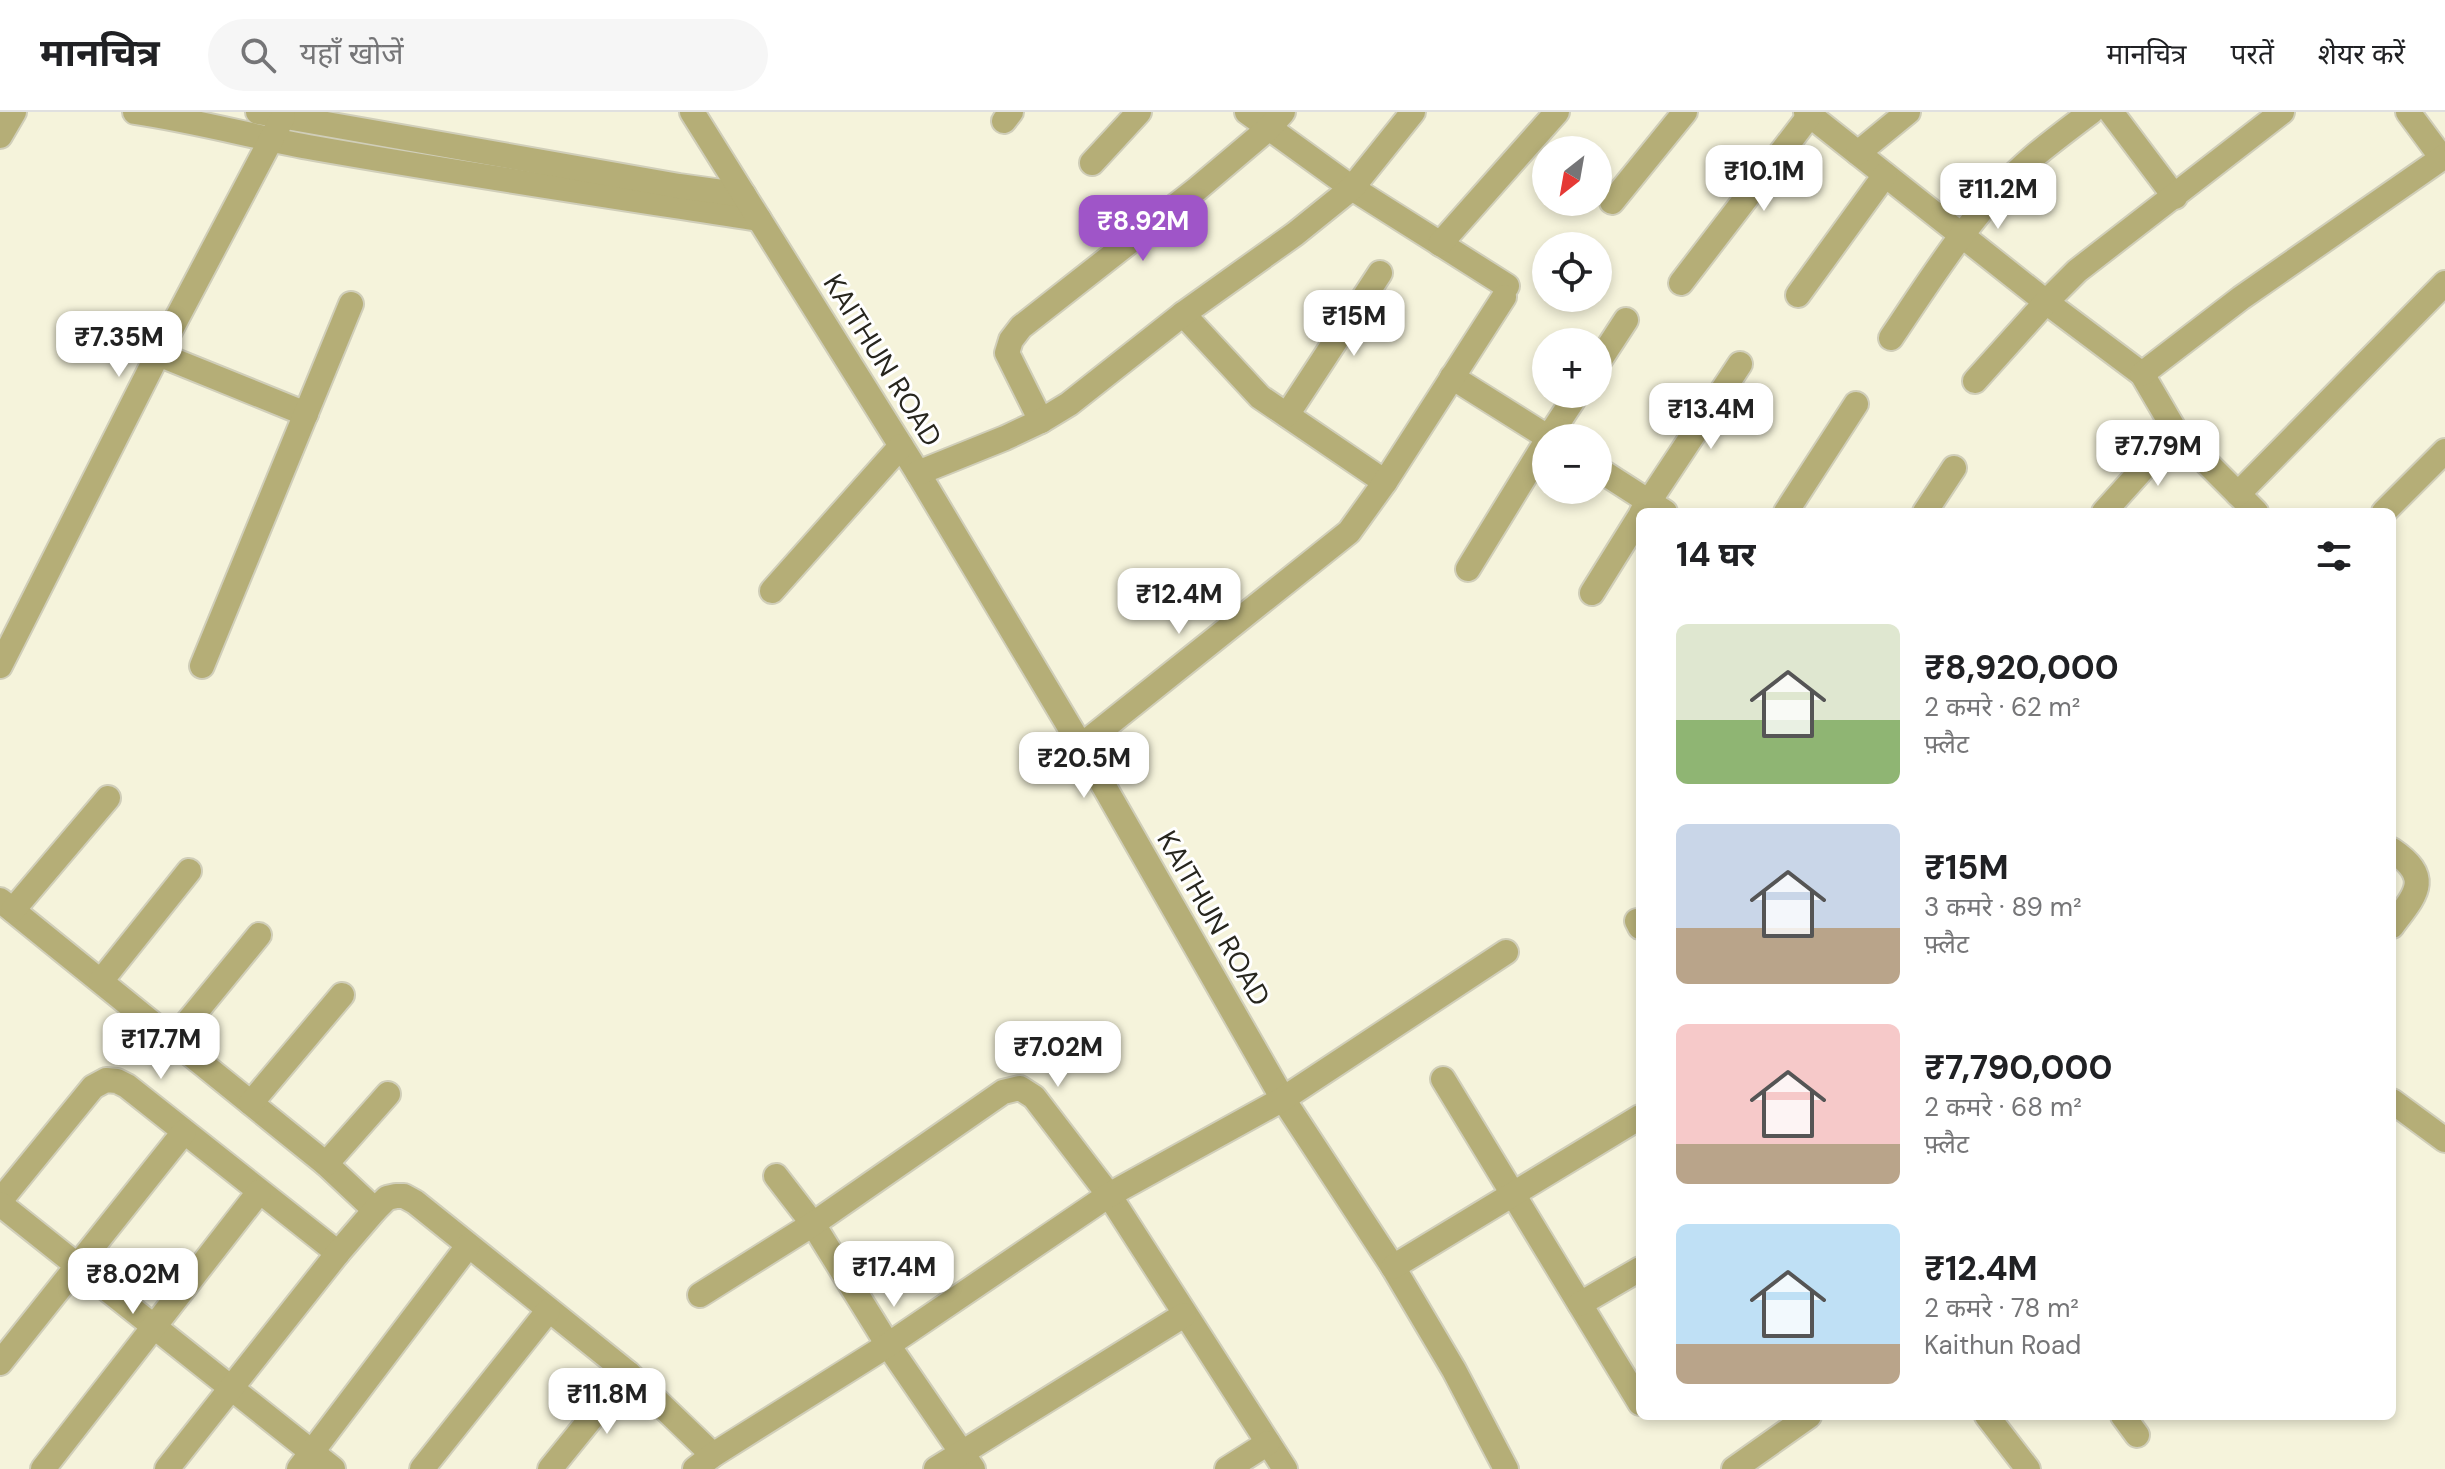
<!DOCTYPE html>
<html lang="hi">
<head>
<meta charset="utf-8">
<style>
  :root { --surface:#fff; --page:#f6f6f6; --text:#202124; --muted:#757577; --line:#e0e0e0; --accent:#9f55c8 }
  body { margin:0; font-family:"DM Sans","Noto Sans Devanagari",sans-serif; background:var(--page); color:var(--text); height:100vh; display:flex; flex-direction:column; font-size:30px; white-space:nowrap }
  * { box-sizing:border-box; margin:0 }
  p { font-size:26px; color:var(--muted) }
  .icon { flex:none; width:44px; height:44px; fill:none; stroke:currentColor; stroke-width:2; stroke-linecap:round; stroke-linejoin:round }
  .map { position:relative; flex:1; overflow:hidden }
  .details { position:absolute; left:1636px; top:396px; width:760px; height:912px; display:flex; flex-direction:column; background:var(--surface); border-radius:12px; box-shadow:0 4px 12px #0003 }
  .details>* { flex:none }
  .needle { width:52px; rotate:211deg }
  .controls { position:absolute; left:1532px; top:24px; display:grid; gap:16px }
  .controls a { display:grid; place-items:center; width:80px; height:80px; border-radius:50%; background:var(--surface); box-shadow:0 4px 12px #0003; font-size:40px }
  .price { position:absolute; translate:-50% -68px; padding:0 18px; border-radius:16px; background:#fff; color:#222; font-size:26px; line-height:52px; filter:drop-shadow(0 2px 4px #0008) }
  .price::after { content:''; position:absolute; left:50%; top:48px; width:24px; height:18px; margin-left:-12px; background:inherit; clip-path:polygon(0 0,100% 0,50% 100%) }
  .price.on { background:var(--accent); color:#fff }
  ul { padding:0; list-style:none }
  li { display:flex; align-items:center; gap:24px; height:200px; padding:0 40px }
  li span { display:grid; place-items:center; flex:none; width:224px; height:160px; border-radius:12px; color:#555 }
  li>.icon { margin-inline-start:auto }
  span .icon { width:96px; height:96px; fill:#fffc; stroke-width:1 }
  li b { font-size:34px }
  h2 { display:flex; justify-content:space-between; align-items:center; height:96px; padding:0 40px; font-size:34px }
  header { display:flex; align-items:center; gap:48px; box-sizing:border-box; height:112px; padding:0 40px; background:var(--surface); border-bottom:2px solid var(--line) }
  header strong { font-size:38px }
  nav { display:flex; gap:44px; margin-inline-start:auto; font-size:28px }
  .search { width:560px; height:72px; background:var(--page); display:flex; align-items:center; gap:20px; box-sizing:border-box; padding:0 28px; border-radius:44px; color:var(--muted); font-size:30px }
  .map>svg:first-child { display:block }
  .lines { fill:none; stroke-linecap:round; stroke-linejoin:round }
  .minor-casing { stroke:#d0ceb9; stroke-width:28 }
  .minor { stroke:#b5ae77; stroke-width:24 }
  .labels { text-anchor:middle; stroke-width:6; stroke-linejoin:round; paint-order:stroke }
  .street-label { font-size:28px; fill:#27261e; stroke:#fff }
</style>
</head>
<body>
<header>
<strong>मानचित्र</strong>
<div class="search"><svg class="icon" aria-label="search" viewBox="0 0 24 24"><circle cx="10" cy="10" r="6"/><path d="M15 15l6 6"/></svg>यहाँ खोजें</div>
<nav><a>मानचित्र</a><a>परतें</a><a>शेयर करें</a></nav>
</header>
<div class="map">
<svg width="2445" height="1357" viewBox="0 0 2445 1357">
  <rect width="100%" height="100%" fill="#f5f3db"/>
  <g class="lines">
    <defs>
      <g id="minor">
        <path d="M135,0C196,9 254,25 314,36C462,62 610,84 759,107"/>
        <path d="M258,0L679,74L744,83"/>
        <path d="M692,0L918,361L1081,634L1283,987L1393,1155L1454,1258L1506,1357"/>
        <path d="M1247,0L1352,76L1507,174"/>
        <path d="M1806,0L2046,190L2142,262L2176,320L2256,400"/>
        <path d="M2111,0L2175,85"/>
        <path d="M2408,0L2442,46"/>
        <path d="M1004,9L1011,0"/>
        <path d="M0,24L14,0"/>
        <path d="M1858,41L1908,0"/>
        <path d="M1092,51L1139,0"/>
        <path d="M1612,90L1685,0"/>
        <path d="M1440,132L1557,0"/>
        <path d="M1681,171L1810,3"/>
        <path d="M1798,183L1885,63"/>
        <path d="M1183,202L1260,285L1385,370"/>
        <path d="M1891,226C1933,164 1975,95 2032,46C2051,30 2071,15 2091,0"/>
        <path d="M158,242L306,302"/>
        <path d="M1598,251L1626,208"/>
        <path d="M2142,262L2241,186L2445,44"/>
        <path d="M1452,265L1549,326"/>
        <path d="M1975,269L2046,190L2077,159L2282,0"/>
        <path d="M1287,303L1380,161"/>
        <path d="M1041,309L1007,241L1011,228L1021,215L1197,77L1268,17L1283,0"/>
        <path d="M1548,326L1577,282"/>
        <path d="M1598,357L1665,400"/>
        <path d="M918,361L1005,326L1041,309L1069,292L1183,202L1295,122L1352,76L1413,0"/>
        <path d="M2238,382L2445,171"/>
        <path d="M1642,400L1740,252"/>
        <path d="M1786,400L1856,292"/>
        <path d="M1925,400L1954,356"/>
        <path d="M2104,400L2176,320"/>
        <path d="M2384,400L2445,339"/>
        <path d="M1468,457L1546,330"/>
        <path d="M772,479L901,334"/>
        <path d="M1592,481L1640,404"/>
        <path d="M0,554L158,242L283,5"/>
        <path d="M202,554L351,192"/>
        <path d="M1081,634L1349,420L1385,370L1504,185"/>
        <path d="M2392,738C2433,766 2416,782 2392,814"/>
        <path d="M0,788L326,1052L375,1098"/>
        <path d="M13,798L108,686"/>
        <path d="M1637,809L1640,815"/>
        <path d="M101,869L189,759"/>
        <path d="M173,928L259,823"/>
        <path d="M1443,967L1640,1291"/>
        <path d="M2392,989L2445,1028"/>
        <path d="M251,991L342,883"/>
        <path d="M326,1052L388,982"/>
        <path d="M776,1064L813,1112L888,1233L973,1357"/>
        <path d="M0,1089L93,975L106,968L117,969L127,974L338,1141"/>
        <path d="M0,1092L333,1357"/>
        <path d="M1393,1155L1640,1005"/>
        <path d="M700,1183L813,1112L1003,980L1020,976L1034,985L1109,1083L1285,1357"/>
        <path d="M1580,1192L1640,1157"/>
        <path d="M0,1251L184,1020"/>
        <path d="M1987,1304L2028,1357"/>
        <path d="M2123,1304L2137,1323"/>
        <path d="M43,1357L259,1080"/>
        <path d="M167,1357L338,1141L375,1098L387,1086L396,1084H404L415,1090L628,1261L713,1343"/>
        <path d="M299,1357L468,1134"/>
        <path d="M422,1357L548,1199"/>
        <path d="M550,1357L628,1261"/>
        <path d="M695,1357L713,1343L888,1233L1109,1083L1283,987L1506,840"/>
        <path d="M936,1357L1184,1203"/>
        <path d="M1227,1357L1268,1331"/>
        <path d="M1734,1357L1809,1304"/>
      </g>
    </defs>
    <!-- minor casing -->
    <use href="#minor" class="minor-casing"/>
    <!-- minor -->
    <use href="#minor" class="minor"/>
  </g>
  <g class="labels">
    <!-- street labels -->
    <g class="street-label">
      <text transform="translate(883 248) rotate(58)" y="10">KAITHUN ROAD</text>
      <text transform="translate(1214 806) rotate(60)" y="10">KAITHUN ROAD</text>
    </g>
  </g>
</svg>
<div class="controls">
<a><svg class="needle" viewBox="-14 -14 28 28"><path d="M0-13l5 13h-10z" fill="#e53935"/><path d="M0 13l5-13h-10z" fill="#757577"/></svg></a>
<a><svg class="icon" aria-label="locate" viewBox="0 0 24 24"><circle cx="12" cy="12" r="6"/><path d="M12 2v4M12 18v4M2 12h4M18 12h4"/></svg></a>
<a>+</a>
<a>−</a>
</div>
<b class="price" style="left:1764px;top:101px">₹10.1M</b>
<b class="price" style="left:1998px;top:119px">₹11.2M</b>
<b class="price on" style="left:1143px;top:151px">₹8.92M</b>
<b class="price" style="left:1354px;top:246px">₹15M</b>
<b class="price" style="left:119px;top:267px">₹7.35M</b>
<b class="price" style="left:1711px;top:339px">₹13.4M</b>
<b class="price" style="left:2158px;top:376px">₹7.79M</b>
<b class="price" style="left:1179px;top:524px">₹12.4M</b>
<b class="price" style="left:1084px;top:688px">₹20.5M</b>
<b class="price" style="left:161px;top:969px">₹17.7M</b>
<b class="price" style="left:1058px;top:977px">₹7.02M</b>
<b class="price" style="left:894px;top:1197px">₹17.4M</b>
<b class="price" style="left:133px;top:1204px">₹8.02M</b>
<b class="price" style="left:607px;top:1324px">₹11.8M</b>
<section class="details">
<h2>14 घर<svg class="icon" aria-label="filters" viewBox="0 0 24 24"><path d="M4 7h16M4 17h16"/><circle cx="9" cy="7" r="2"/><circle cx="15" cy="17" r="2"/></svg></h2>
<ul>
<li><span style="background:linear-gradient(#dfe7d0 60%,#8fb573 0)"><svg class="icon" aria-label="home" viewBox="0 0 24 24"><path d="M3 11l9-7 9 7M6 9v11h12V9"/></svg></span><div><b>₹8,920,000</b><p>2 कमरे · 62 m²</p><p>फ़्लैट</p></div></li>
<li><span style="background:linear-gradient(#c9d6e8 65%,#b9a48a 0)"><svg class="icon" aria-label="home" viewBox="0 0 24 24"><path d="M3 11l9-7 9 7M6 9v11h12V9"/></svg></span><div><b>₹15M</b><p>3 कमरे · 89 m²</p><p>फ़्लैट</p></div></li>
<li><span style="background:linear-gradient(#f6c9c9 75%,#b9a48a 0)"><svg class="icon" aria-label="home" viewBox="0 0 24 24"><path d="M3 11l9-7 9 7M6 9v11h12V9"/></svg></span><div><b>₹7,790,000</b><p>2 कमरे · 68 m²</p><p>फ़्लैट</p></div></li>
<li><span style="background:linear-gradient(#bfe0f5 75%,#b9a48a 0)"><svg class="icon" aria-label="home" viewBox="0 0 24 24"><path d="M3 11l9-7 9 7M6 9v11h12V9"/></svg></span><div><b>₹12.4M</b><p>2 कमरे · 78 m²</p><p>Kaithun Road</p></div></li>
</ul>
</section>
</div>
</body>
</html>
